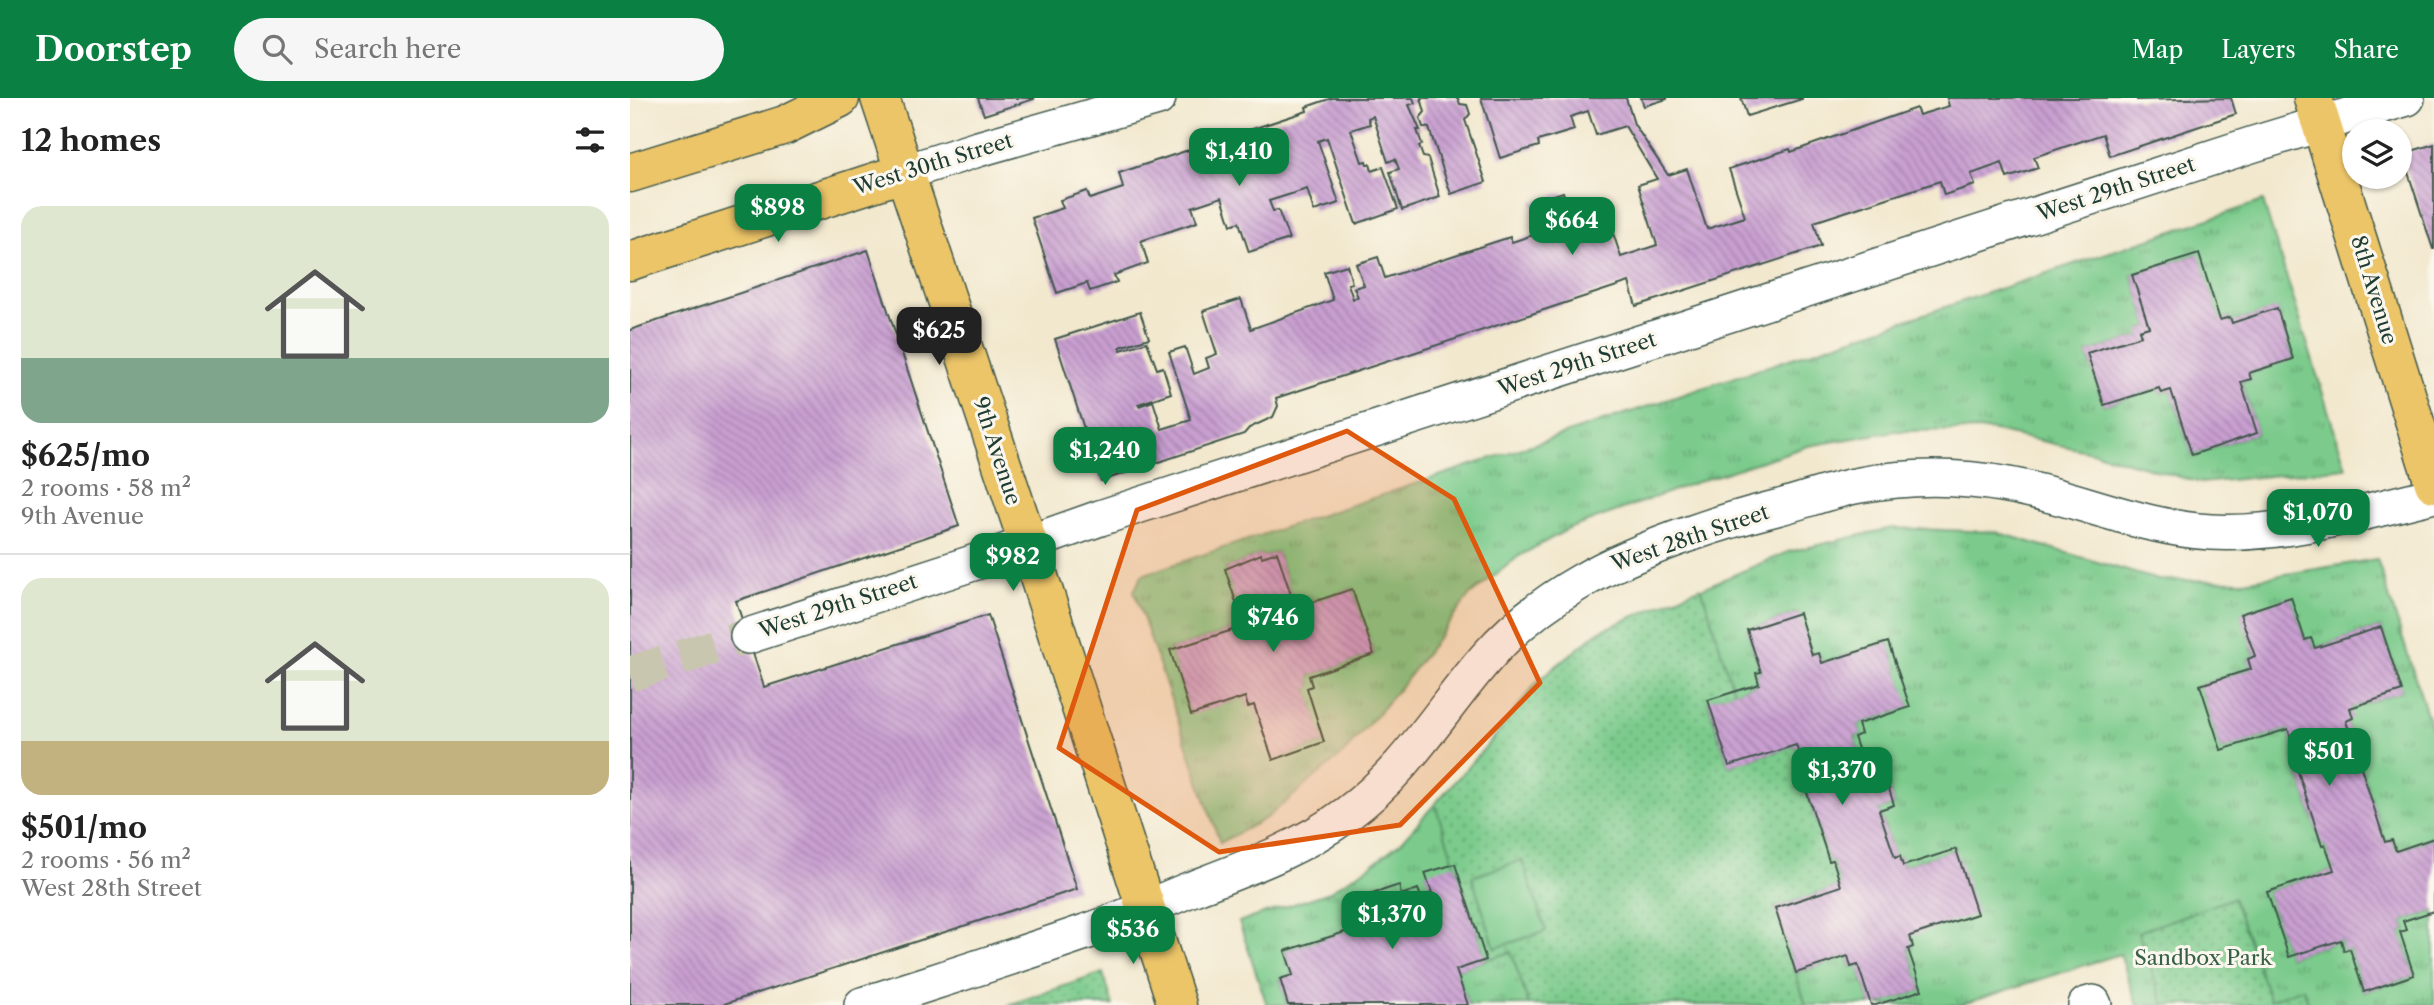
<!DOCTYPE html>
<html lang="en">
<head>
<meta charset="utf-8">
<style>
  :root { --surface:#fff; --page:#f6f6f6; --text:#222; --muted:#767676; --line:#e0e0e0; --accent:#0b8043 }
  body { margin:0; font-family:"Libre Caslon Text",serif; background:var(--page); color:var(--text); height:100vh; display:flex; flex-direction:column; font-size:26px; white-space:nowrap }
  * { box-sizing:border-box; margin:0 }
  p { font-size:23px; color:var(--muted) }
  .icon { flex:none; width:38px; height:38px; fill:none; stroke:currentColor; stroke-width:2; stroke-linecap:round; stroke-linejoin:round }
  .map { position:relative; flex:1; overflow:hidden }
  .sheet { display:flex; flex-direction:column; background:var(--surface); width:630px }
  .sheet>* { flex:none }
  .fabs { position:absolute; left:1712px; top:21px; display:grid; gap:14px }
  .fabs a { display:grid; place-items:center; width:70px; height:70px; border-radius:50%; background:var(--surface); box-shadow:0 2px 5px #0004; font-size:35px }
  .price { position:absolute; translate:-50% -60px; padding:0 16px; border-radius:14px; background:var(--accent); color:#fff; font-size:23px; line-height:46px; filter:drop-shadow(0 2px 4px #0008) }
  .price::after { content:''; position:absolute; left:50%; top:42px; width:21px; height:16px; margin-left:-10px; background:inherit; clip-path:polygon(0 0,100% 0,50% 100%) }
  .price.current { background:#222; color:#fff }
  ul { padding:0; list-style:none }
  li { display:grid; align-content:center; gap:14px; height:371px; padding:0 21px }
  li+li { border-top:2px solid var(--line) }
  li span { display:grid; place-items:center; height:217px; border-radius:21px; color:#555 }
  li>.icon { margin-inline-start:auto }
  span .icon { width:126px; height:126px; fill:#fffc; stroke-width:1 }
  li b { font-size:30px }
  h2 { display:flex; justify-content:space-between; align-items:center; height:84px; padding:0 21px; font-size:30px }
  header { display:flex; align-items:center; gap:42px; box-sizing:border-box; height:98px; padding:0 35px; background:var(--accent); color:#fff }
  header strong { font-size:33px }
  nav { display:flex; gap:38px; margin-inline-start:auto; font-size:24px }
  .search { width:490px; height:63px; background:var(--page); display:flex; align-items:center; gap:18px; box-sizing:border-box; padding:0 24px; border-radius:38px; color:var(--muted); font-size:26px }
  main { display:flex; flex:1; min-height:0 }
  .map>svg:first-child { display:block }
  .grass { fill:url(#grass-tufts); stroke:#4e8460; stroke-width:2; fill-rule:evenodd }
  .park { fill:url(#park-dots); stroke:#4e8460; stroke-width:2 }
  .pitch { fill:#7ccb8c; stroke:#4e8460; stroke-width:2 }
  .building { fill:url(#building-back-hatch) }
  .lines { fill:none; stroke-linecap:round; stroke-linejoin:round }
  .minor-tunnel { stroke:#c8c6af; stroke-width:35; stroke-dasharray:35 18; stroke-linecap:butt }
  .minor-casing { stroke:#3f574b; stroke-width:38 }
  .major-casing { stroke:#3f574b; stroke-width:41 }
  .minor { stroke:#fff; stroke-width:35 }
  .major { stroke:#edc569; stroke-width:38 }
  .marked { fill:#de580e; fill-opacity:0.2; stroke:#de580e; stroke-width:5; stroke-linejoin:round }
  .labels { text-anchor:middle; stroke-width:6; stroke-linejoin:round; paint-order:stroke }
  .street-label { font-size:21px; fill:#1f3d34; stroke:#fbf7ec }
  .park-label { font-size:21px; fill:#36604a; stroke:#fbf7ec }
</style>
</head>
<body>
<header>
<strong>Doorstep</strong>
<div class="search"><svg class="icon" aria-label="search" viewBox="0 0 24 24"><circle cx="10" cy="10" r="6"/><path d="M15 15l6 6"/></svg>Search here</div>
<nav><a>Map</a><a>Layers</a><a>Share</a></nav>
</header>
<main>
<section class="sheet">
<h2>12 homes<svg class="icon" aria-label="filters" viewBox="0 0 24 24"><path d="M4 7h16M4 17h16"/><circle cx="9" cy="7" r="2"/><circle cx="15" cy="17" r="2"/></svg></h2>
<ul>
<li><span style="background:linear-gradient(#dfe7d0 70%,#7fa58c 0)"><svg class="icon" aria-label="home" viewBox="0 0 24 24"><path d="M3 11l9-7 9 7M6 9v11h12V9"/></svg></span><div><b>$625/mo</b><p>2 rooms · 58 m²</p><p>9th Avenue</p></div></li>
<li><span style="background:linear-gradient(#dfe7d0 75%,#c2b280 0)"><svg class="icon" aria-label="home" viewBox="0 0 24 24"><path d="M3 11l9-7 9 7M6 9v11h12V9"/></svg></span><div><b>$501/mo</b><p>2 rooms · 56 m²</p><p>West 28th Street</p></div></li>
</ul>
</section>
<div class="map">
<svg width="1804" height="907" viewBox="0 0 1804 907">
  <defs>
    <pattern id="grass-tufts" width="24" height="20" patternUnits="userSpaceOnUse" patternTransform="scale(1.75)"><rect width="24" height="20" fill="#7ccb8c"/><path d="M3 7l-1-3M5 7V3M7 7l1-3M15 17l-1-3M17 17v-4M19 17l1-3" fill="none" stroke="#65a673"/></pattern>
    <pattern id="park-dots" width="8" height="8" patternUnits="userSpaceOnUse" patternTransform="scale(1.75)"><rect width="8" height="8" fill="#7ccb8c"/><path d="M2 2h.1M6 6h.1" fill="none" stroke="#65a673" stroke-width="1.8" stroke-linecap="round"/></pattern>
    <pattern id="building-back-hatch" width="6" height="6" patternUnits="userSpaceOnUse" patternTransform="scale(1.75)"><rect width="6" height="6" fill="#c99fd1"/><path d="M-1 5l2 2M0 0l6 6M5-1l2 2" fill="none" stroke="#a383aa"/></pattern>
  </defs>
  <rect width="100%" height="100%" fill="#fbf7ec"/>
  <filter id="ink" filterUnits="userSpaceOnUse"><feTurbulence type="fractalNoise" baseFrequency=".0143" numOctaves="2"/><feDisplacementMap in="SourceGraphic" scale="14" xChannelSelector="R" yChannelSelector="G"/><feConvolveMatrix kernelMatrix="1 2 1 2 8 2 1 2 1" color-interpolation-filters="sRGB"/></filter>
  <filter id="wash" filterUnits="userSpaceOnUse"><feTurbulence type="fractalNoise" baseFrequency=".00686" numOctaves="4" result="noise"/><feDisplacementMap in="SourceGraphic" scale="28" xChannelSelector="R" yChannelSelector="G"/><feGaussianBlur stdDeviation="1.57" result="paint"/><feColorMatrix in="noise" values="0 0 0 0 0 0 0 0 0 0 0 0 0 0 0 0 0 1.4 0 .05"/><feComposite in="paint" operator="in"/></filter>
  <g filter="url(#wash)">
    <rect width="100%" height="100%" fill="#f2e8ce"/>
    <!-- grass -->
    <g class="grass">
      <path d="M1633,103L1716,370L1571,385L1466,355L1360,332L1265,333L1178,348L1064,385L938,431L889,458L840,497L772,587L714,655L638,719L590,745L504,493L512,477ZM1568,156L1590,222L1600,219L1602,225L1647,211L1663,260L1619,275L1620,281L1611,284L1627,335L1562,357L1541,292L1531,295L1529,290L1474,307L1457,255L1511,238L1510,232L1519,229L1502,177ZM647,454L662,500L668,498L671,508L722,491L744,556L679,578L682,587L677,590L694,645L643,661L624,607L618,609L615,599L561,616L540,552L609,530L605,518L610,516L595,471L631,456L632,459Z"/>
      <path d="M1262,430L1366,434L1528,482L1614,483L1747,461L1804,638V740L1766,753L1762,742L1755,744L1716,623L1720,610L1772,593L1751,529L1685,550L1681,541L1675,542L1661,500L1611,516L1625,558L1618,561L1621,571L1570,587L1591,652L1658,631L1666,657L1663,659L1692,747L1695,746L1704,772L1637,794L1659,859L1711,842L1714,853L1720,851L1734,894L1784,877L1770,834L1776,832L1773,823L1804,813V907H1507L1490,856L1330,907H1246L1292,892L1278,851L1283,849L1280,838L1326,751L1273,768L1270,758L1265,760L1249,712L1264,707L1256,682L1240,686L1224,639L1231,636L1228,626L1279,609L1258,544L1192,565L1189,555L1182,557L1168,515L1117,532L1131,574L1126,576L1129,586L1078,603L1099,668L1166,647L1170,674L1199,763L1203,762L1145,810L1166,875L1218,858L1221,869L1228,867L1241,907H838L826,872L856,862L796,775L802,795L791,799L788,791L771,797L768,788L727,801L729,810L713,815L718,833L655,853L663,877L650,881L658,907H637L609,824L697,795L740,768L771,744L861,643L908,583L968,534L1158,454Z"/>
    </g>
    <!-- park -->
    <g class="park">
      <path d="M1071,489L1104,594L1078,603L1099,668L1166,647L1174,672L1170,674L1199,763L1203,762L1211,788L1145,810L1176,907H899L881,854L856,862L805,706L861,643L908,583L939,558L968,534Z"/>
      <path d="M1603,800L1640,902L1673,890L1679,907H1534L1508,834Z"/>
      <path d="M473,875L483,907H378Z"/>
    </g>
    <!-- pitch -->
    <path class="pitch" d="M892,762L916,833L865,850L842,779Z"/>
    <g id="blocks">
      <!-- building -->
      <g class="building">
        <path d="M348,0H404V1L354,17Z"/>
        <path d="M702,0H783L785,5L779,7L790,32H787L792,46L789,48L793,59L798,60L810,99L772,112L760,74L769,71L765,61L758,64L743,18L738,20L740,26L721,32L732,64L736,63L737,66H740L742,73L753,69L768,111L726,126L697,40L688,43L709,105L684,113L677,91L639,103L643,113L648,112L659,141L619,154L609,124L601,127L592,99L562,109L567,124L511,143L518,165L484,177L487,184L460,193L457,185L427,195L402,120L433,110L430,102L457,93L460,101L493,90L489,75L677,13L676,9Z"/>
        <path d="M791,0H828L830,6L837,7L840,16L835,22L856,84L821,96L799,30L793,29L790,20L795,14Z"/>
        <path d="M851,0H996L1004,26L1038,77L1057,71L1077,131L1115,119L1099,71L1160,51L1161,54L1286,10L1289,17L1319,8L1317,0H1507V2L1601,0L1606,16L1480,58L1473,36L1404,59L1408,70L1377,80L1372,65L1341,76L1345,87L1314,97L1310,83L1184,124L1191,148L1006,208L999,184L935,205L646,300L648,308L643,319L619,330L614,336L471,383L425,241L510,214L519,240L490,249L491,252L517,244L527,271L533,269L541,295L508,306L509,308L523,303L532,331L561,322L539,254L555,249L564,276L579,270L576,260L587,256L573,213L611,201L621,231L703,202L694,174L717,167L722,185L718,186L723,201L728,199L724,190L734,187L726,166L748,159L755,180L880,139L882,144L912,134L902,104L933,94L949,143L982,132L991,159L1027,147L1008,87L1027,81L995,28L966,37L958,13L940,19L944,32L908,43L909,48L870,60Z"/>
        <path d="M1011,0H1037V1L1014,8Z"/>
        <path d="M1111,0H1172V1L1117,18Z"/>
        <path d="M1804,46V151H1803L1772,56Z"/>
        <path d="M238,152L329,428L106,503L134,589L358,517L447,791L91,907H0V232Z"/>
        <path d="M1569,156L1590,222L1600,219L1602,225L1647,210L1663,261L1619,275L1621,281L1611,284L1627,335L1562,357L1541,292L1531,295L1529,290L1474,307L1457,255L1511,238L1509,232L1519,229L1502,177Z"/>
        <path d="M647,454L662,500L668,498L671,508L722,491L744,556L679,578L682,588L677,590L694,644L643,662L624,607L618,609L615,599L561,617L540,552L609,530L605,517L610,516L595,471L631,456L632,459Z"/>
        <path d="M1661,499L1675,542L1681,540L1685,550L1751,529L1772,593L1720,610L1723,620L1716,623L1755,744L1762,742L1766,753L1804,740V813L1773,823L1776,832L1770,834L1784,877L1734,894L1720,851L1714,853L1711,842L1659,859L1637,794L1704,772L1695,746L1692,748L1663,658L1666,657L1658,631L1591,652L1570,587L1621,571L1618,561L1625,558L1610,516Z"/>
        <path d="M1169,515L1182,557L1189,555L1192,565L1258,544L1280,609L1228,626L1231,636L1224,639L1240,686L1256,681L1264,707L1249,712L1265,760L1270,758L1273,768L1326,751L1347,816L1280,838L1283,849L1278,851L1292,892L1246,907H1241L1228,867L1221,869L1218,858L1166,875L1145,810L1211,788L1203,762L1199,763L1170,673L1174,672L1166,647L1099,668L1078,602L1129,586L1126,575L1131,574L1117,532Z"/>
        <path d="M825,766L856,862L826,872L838,907H658L650,881L663,877L655,853L718,833L712,815L729,810L727,801L769,787L771,797L788,791L791,799L802,795L795,775Z"/>
      </g>
    </g>
  </g>
  <g filter="url(#ink)">
    <use href="#blocks" fill-opacity="0" stroke="#3f574b" stroke-width="2"/>
    <g class="lines">
      <!-- minor-tunnel -->
      <path class="minor-tunnel" d="M0,576L118,538"/>
      <defs>
        <g id="minor">
          <path d="M276,74L348,51L528,0"/>
          <path d="M118,538L349,463L470,420L1624,46L1777,0"/>
          <path d="M232,907C309,882 387,858 464,831C497,819 529,804 561,791C616,770 670,751 717,716C777,672 809,614 856,560C912,496 984,462 1062,435C1090,425 1118,417 1146,410C1174,403 1201,392 1230,387C1278,378 1329,378 1378,387C1447,399 1510,430 1581,434C1654,438 1734,414 1804,397"/>
          <path d="M1456,907L1463,905L1464,907"/>
        </g>
        <g id="major">
          <path d="M250,0L398,445L547,907"/>
          <path d="M1683,0L1804,385"/>
          <path d="M0,75L155,27L210,0"/>
          <path d="M0,163L276,74"/>
        </g>
      </defs>
      <!-- minor casing -->
      <use href="#minor" class="minor-casing"/>
      <!-- major casing -->
      <use href="#major" class="major-casing"/>
      <!-- minor -->
      <use href="#minor" class="minor"/>
      <!-- major -->
      <use href="#major" class="major"/>
    </g>
  </g>
  <!-- marked area -->
  <path class="marked" d="M717,333L824,401L910,585L770,727L589,754L429,650L507,412Z"/>
  <g class="labels">
    <!-- street labels -->
    <g class="street-label">
      <text transform="translate(303 66) rotate(-17)" y="7">West 30th Street</text>
      <text transform="translate(1486 91) rotate(-18)" y="7">West 29th Street</text>
      <text transform="translate(1744 192) rotate(73)" y="7">8th Avenue</text>
      <text transform="translate(947 266) rotate(-18)" y="7">West 29th Street</text>
      <text transform="translate(367 353) rotate(72)" y="7">9th Avenue</text>
      <text transform="translate(1060 440) rotate(-19)" y="7">West 28th Street</text>
      <text transform="translate(208 508) rotate(-18)" y="7">West 29th Street</text>
    </g>
    <!-- park labels -->
    <g class="park-label">
      <text x="1573" y="867">Sandbox Park</text>
    </g>
  </g>
</svg>
<div class="fabs">
<a><svg class="icon" aria-label="layers" viewBox="0 0 24 24"><path d="M12 4l9 5-9 5-9-5zM3 14l9 5 9-5"/></svg></a>
</div>
<b class="price" style="left:609px;top:90px">$1,410</b>
<b class="price" style="left:148px;top:146px">$898</b>
<b class="price" style="left:942px;top:159px">$664</b>
<b class="price current" style="left:309px;top:269px">$625</b>
<b class="price" style="left:475px;top:389px">$1,240</b>
<b class="price" style="left:1688px;top:451px">$1,070</b>
<b class="price" style="left:383px;top:495px">$982</b>
<b class="price" style="left:643px;top:556px">$746</b>
<b class="price" style="left:1699px;top:690px">$501</b>
<b class="price" style="left:1212px;top:709px">$1,370</b>
<b class="price" style="left:762px;top:853px">$1,370</b>
<b class="price" style="left:503px;top:868px">$536</b>
</div>
</main>
</body>
</html>
